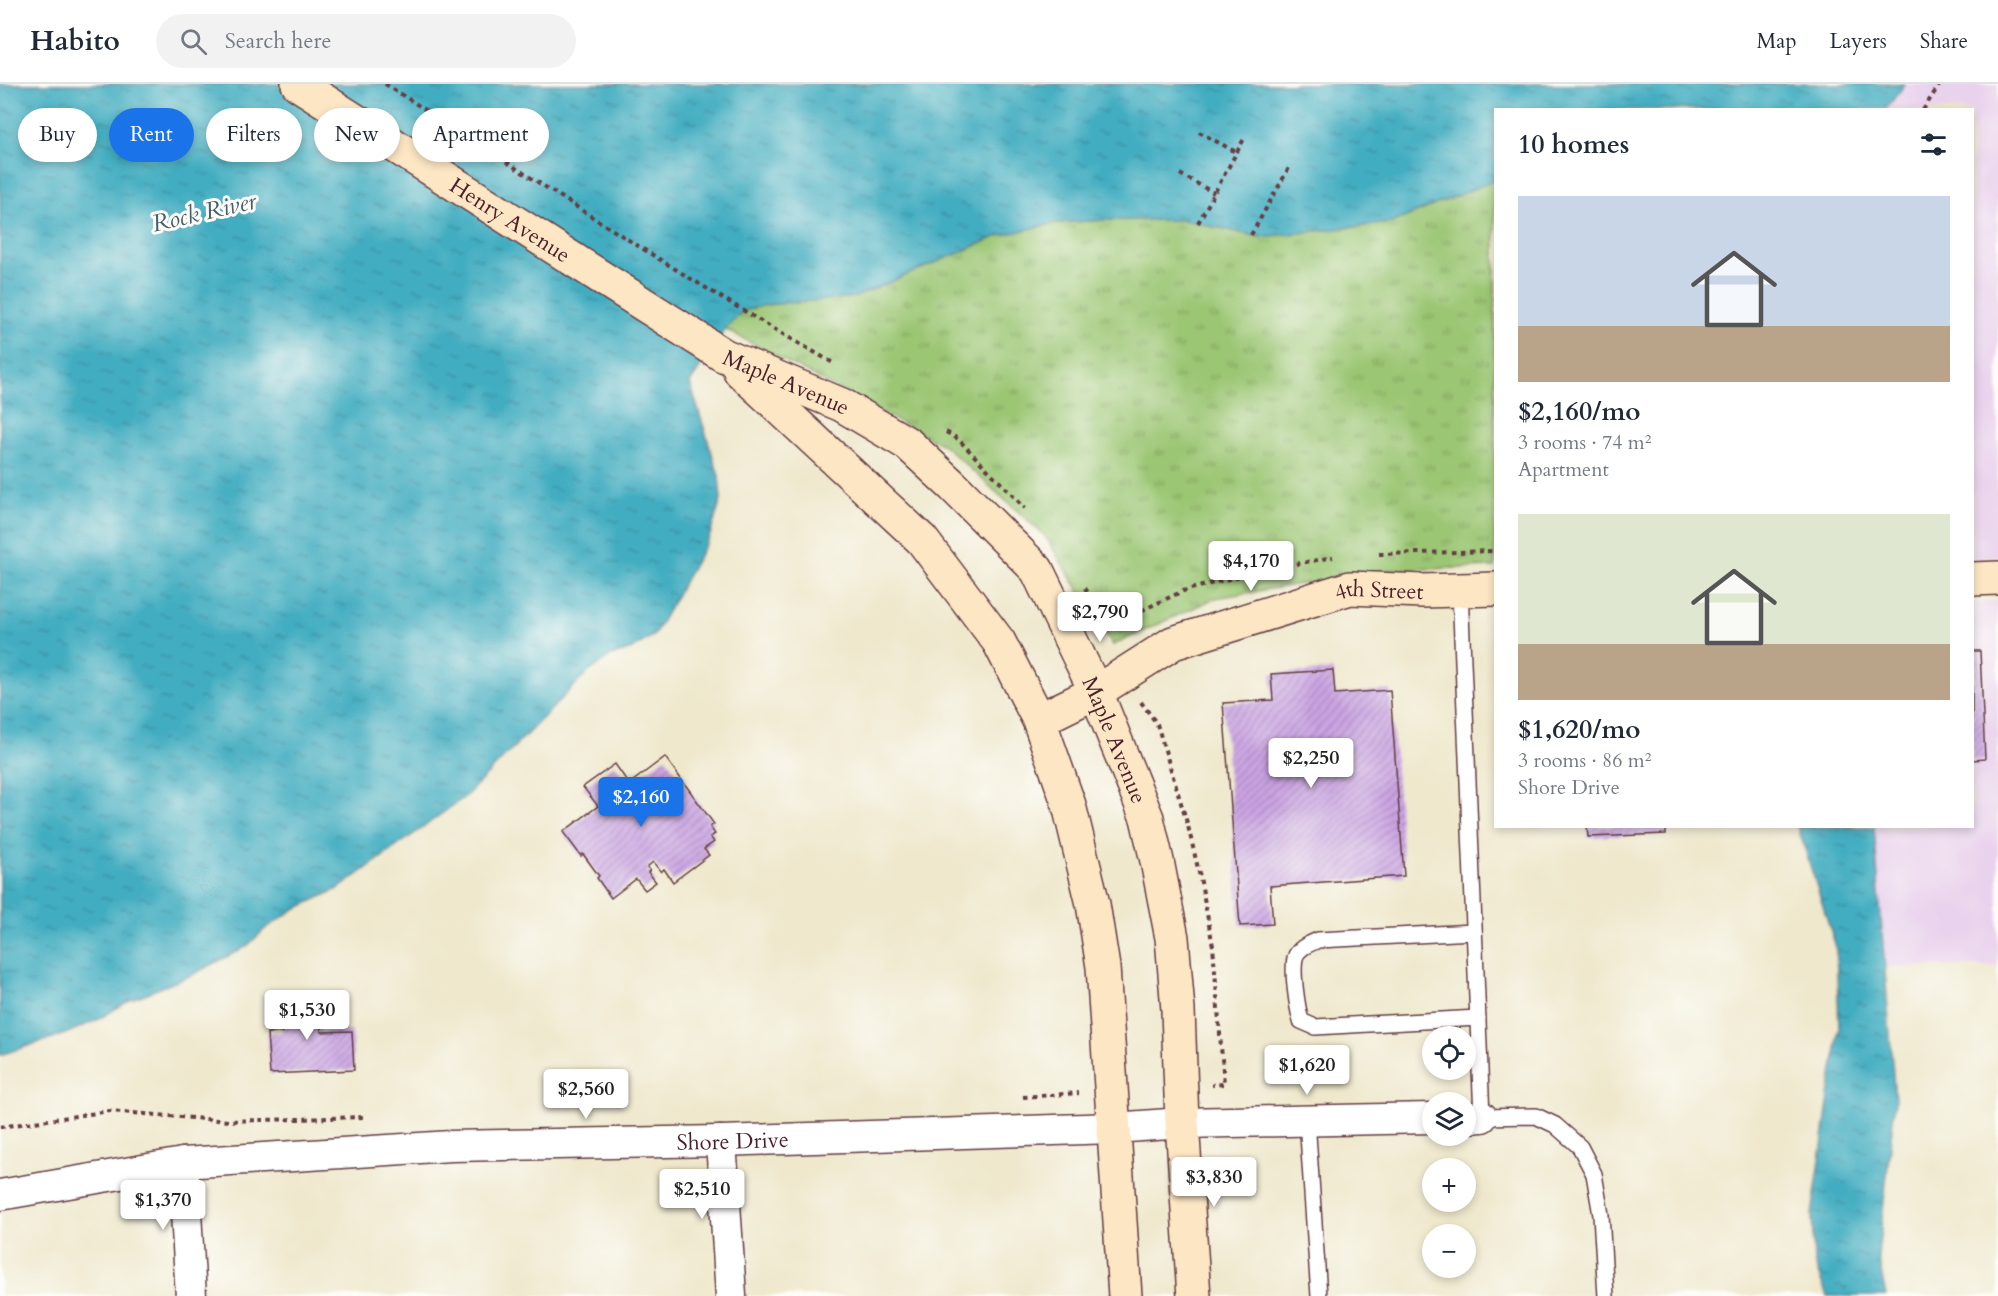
<!DOCTYPE html>
<html lang="en">
<head>
<meta charset="utf-8">
<style>
  :root { --surface:#fff; --page:#f2f2f3; --text:#1f2937; --muted:#747a83; --line:#e0e1e3; --accent:#1a73e8 }
  body { margin:0; font-family:Cardo,serif; background:var(--page); color:var(--text); height:100vh; display:flex; flex-direction:column; font-size:22px; white-space:nowrap }
  * { box-sizing:border-box; margin:0 }
  p { font-size:20px; color:var(--muted) }
  .icon { flex:none; width:33px; height:33px; fill:none; stroke:currentColor; stroke-width:2; stroke-linecap:round; stroke-linejoin:round }
  .map { position:relative; flex:1; overflow:hidden }
  .panel { position:absolute; left:1494px; top:24px; width:480px; height:720px; display:flex; flex-direction:column; background:var(--surface); border-radius:0px; box-shadow:0 3px 9px #0003 }
  .panel>* { flex:none }
  .banner { position:absolute; left:18px; top:24px; width:570px; height:54px; display:flex; gap:12px }
  .controls { position:absolute; left:1422px; top:942px; display:grid; gap:12px }
  .controls a { display:grid; place-items:center; width:54px; height:54px; border-radius:50%; background:var(--surface); box-shadow:0 3px 9px #0003; font-size:30px }
  .price { position:absolute; translate:-50% -51px; padding:0 14px; border-radius:6px; background:#fff; color:#222; font-size:20px; line-height:39px; filter:drop-shadow(0 2px 3px #0008) }
  .price::after { content:''; position:absolute; left:50%; top:36px; width:18px; height:14px; margin-left:-9px; background:inherit; clip-path:polygon(0 0,100% 0,50% 100%) }
  .price.current { background:var(--accent); color:#fff }
  ul { padding:0; list-style:none }
  li { display:grid; align-content:center; gap:12px; height:318px; padding:0 24px }
  li span { display:grid; place-items:center; height:186px; border-radius:0px; color:#555 }
  li>.icon { margin-inline-start:auto }
  span .icon { width:108px; height:108px; fill:#fffc; stroke-width:1 }
  li b { font-size:26px }
  h2 { display:flex; justify-content:space-between; align-items:center; height:72px; padding:0 24px; font-size:26px }
  .chip { padding:0 21px; border-radius:27px; background:var(--surface); box-shadow:0 3px 9px #0003; font-size:21px; line-height:54px }
  .chip.current { background:var(--accent); color:#fff }
  header { display:flex; align-items:center; gap:36px; box-sizing:border-box; height:84px; padding:0 30px; background:var(--surface); border-bottom:2px solid var(--line) }
  header strong { font-size:28px }
  nav { display:flex; gap:33px; margin-inline-start:auto; font-size:21px }
  .search { width:420px; height:54px; background:var(--page); display:flex; align-items:center; gap:15px; box-sizing:border-box; padding:0 21px; border-radius:33px; color:var(--muted); font-size:22px }
  .map>svg:first-child { display:block }
  .built { fill:#e9d2ed }
  .park { fill:url(#park-tufts); stroke:#72724f; stroke-width:1.5 }
  .water { fill:url(#water-ripples); stroke:#466676; stroke-width:1.5 }
  .building { fill:url(#building-hatch) }
  .lines { fill:none; stroke-linecap:round; stroke-linejoin:round }
  .lane-casing { stroke:#633d43; stroke-width:18 }
  .street-casing { stroke:#633d43; stroke-width:33 }
  .secondary-casing { stroke:#633d43; stroke-width:36 }
  .path { stroke:#633d43; stroke-width:4; stroke-dasharray:4.5 4.5; stroke-linecap:butt }
  .lane { stroke:#fff; stroke-width:15 }
  .street { stroke:#fff; stroke-width:30 }
  .secondary { stroke:#fce6c4; stroke-width:33 }
  .labels { text-anchor:middle; stroke-width:6; stroke-linejoin:round; paint-order:stroke }
  .street-label { font-size:22px; fill:#4a1f2b; stroke:#fdfcf7 }
  .water-label { font-size:24px; font-style:italic; fill:#465f6e; stroke:#fdfcf7 }
</style>
</head>
<body>
<header>
<strong>Habito</strong>
<div class="search"><svg class="icon" aria-label="search" viewBox="0 0 24 24"><circle cx="10" cy="10" r="6"/><path d="M15 15l6 6"/></svg>Search here</div>
<nav><a>Map</a><a>Layers</a><a>Share</a></nav>
</header>
<div class="map">
<svg width="1998" height="1212" viewBox="0 0 1998 1212">
  <defs>
    <pattern id="park-tufts" width="24" height="20" patternUnits="userSpaceOnUse" patternTransform="scale(1.5)"><rect width="24" height="20" fill="#9bc673"/><path d="M3 7l-1-3M5 7V3M7 7l1-3M15 17l-1-3M17 17v-4M19 17l1-3" fill="none" stroke="#80a05f"/></pattern>
    <pattern id="water-ripples" width="26" height="14" patternUnits="userSpaceOnUse" patternTransform="scale(1.5)"><rect width="26" height="14" fill="#42adc1"/><path d="M2 4q2-2 4 0t4 0M15 11q2-2 4 0t4 0" fill="none" stroke="#398c9d"/></pattern>
    <pattern id="building-hatch" width="6" height="6" patternUnits="userSpaceOnUse" patternTransform="scale(1.5)"><rect width="6" height="6" fill="#caa4e3"/><path d="M-1 1l2-2M0 6l6-6M5 7l2-2" fill="none" stroke="#a685b8"/></pattern>
  </defs>
  <rect width="100%" height="100%" fill="#fdfcf7"/>
  <filter id="ink" filterUnits="userSpaceOnUse"><feTurbulence type="fractalNoise" baseFrequency=".0167" numOctaves="2"/><feDisplacementMap in="SourceGraphic" scale="12" xChannelSelector="R" yChannelSelector="G"/><feConvolveMatrix kernelMatrix="1 2 1 2 8 2 1 2 1" color-interpolation-filters="sRGB"/></filter>
  <filter id="wash" filterUnits="userSpaceOnUse"><feTurbulence type="fractalNoise" baseFrequency=".008" numOctaves="4" result="noise"/><feDisplacementMap in="SourceGraphic" scale="24" xChannelSelector="R" yChannelSelector="G"/><feGaussianBlur stdDeviation="1.35" result="paint"/><feColorMatrix in="noise" values="0 0 0 0 0 0 0 0 0 0 0 0 0 0 0 0 0 1.4 0 .05"/><feComposite in="paint" operator="in"/></filter>
  <g filter="url(#wash)">
    <rect width="100%" height="100%" fill="#efe8cd"/>
    <!-- built -->
    <g class="built">
      <path d="M1905,0H1998V473L1973,474L1972,26H1886Z"/>
      <path d="M1998,517V882L1884,883L1874,743L1972,742L1973,519Z"/>
    </g>
    <!-- park -->
    <path class="park" d="M1495,96V483L1388,486L1215,514L1113,561L1045,452L945,362L725,245L743,227L765,221L855,213L998,152L1055,139L1106,136H1185L1260,153L1391,139Z"/>
    <!-- water -->
    <g class="water">
      <path d="M0,0H1905L1886,25L1496,26L1495,96L1391,139L1260,153L1185,136H1106L1055,139L998,152L855,213L765,221L743,227L725,245L690,299L719,392L721,416L709,454L654,551L632,565L611,572L587,589L466,712L338,805L295,825L265,845L246,863L192,891L130,916L97,936L65,950L0,971Z"/>
      <path d="M1798,743H1874L1895,1017L1878,1172L1886,1212H1827L1814,1178L1812,1131L1839,944L1836,863Z"/>
    </g>
    <g id="blocks">
      <!-- building -->
      <g class="building">
        <path d="M1972,567H1980L1985,675L1972,676Z"/>
        <path d="M1333,586L1335,610L1390,606L1404,792L1270,802L1273,840L1240,842L1223,619L1273,616L1271,590Z"/>
        <path d="M665,673L714,740L710,743L715,750L710,753L714,758L704,765L709,771L673,798L664,785L661,788L653,778L647,783L650,786L648,788L656,798L645,806L636,795L611,814L597,794L599,792L583,770L581,772L563,748L598,722L583,703L615,680L629,700Z"/>
        <path d="M1587,742H1666V750L1588,753Z"/>
        <path d="M319,911L321,948L352,947L354,986L270,990L267,949L282,948L280,913Z"/>
      </g>
    </g>
  </g>
  <g filter="url(#ink)">
    <use href="#blocks" fill-opacity="0" stroke="#633d43" stroke-width="1.5"/>
    <g class="lines">
      <defs>
        <g id="lane">
          <path d="M1460,506L1482,1033L1536,1032L1555,1041L1580,1063L1594,1090L1601,1131L1606,1212"/>
          <path d="M1474,848L1318,856C1309,860 1298,864 1295,874C1292,889 1297,922 1301,937L1315,943L1478,934"/>
          <path d="M1307,1036L1319,1212"/>
        </g>
        <g id="street">
          <path d="M1466,1034L1482,1033"/>
          <path d="M721,1057L731,1212"/>
          <path d="M183,1079L191,1212"/>
          <path id="s1" d="M0,1111L183,1079L451,1062L721,1057L1114,1044L1182,1039L1432,1034"/>
        </g>
        <g id="secondary">
          <path id="s2" d="M298,0L723,271L842,321L908,360L953,402L1037,486L1096,608L1147,734L1157,777L1172,854L1178,926L1182,1039L1194,1212"/>
          <path d="M740,287L922,456L999,558L1039,636L1069,721L1093,820L1103,883L1125,1212"/>
          <path d="M1972,495L1998,494"/>
          <path id="s3" d="M1039,636L1096,608L1173,559L1350,504L1422,507L1496,505"/>
        </g>
      </defs>
      <!-- lane casing -->
      <use href="#lane" class="lane-casing"/>
      <!-- street casing -->
      <use href="#street" class="street-casing"/>
      <!-- secondary casing -->
      <use href="#secondary" class="secondary-casing"/>
      <!-- path -->
      <g class="path">
        <path d="M385,0C534,95 681,193 835,280"/>
        <path d="M1923,26L1940,0"/>
        <path d="M1199,48L1236,68"/>
        <path d="M1180,90L1214,109"/>
        <path d="M1198,139L1245,53"/>
        <path d="M1251,151L1289,84"/>
        <path d="M946,348L958,355L1025,424"/>
        <path d="M1379,470L1496,467"/>
        <path d="M1085,504L1101,530L1132,531L1183,507L1259,487L1333,473"/>
        <path d="M1141,618L1157,640L1188,742L1200,793L1213,862L1224,1000L1212,1001"/>
        <path d="M1023,1013L1079,1009"/>
        <path d="M0,1043L110,1027L228,1037L365,1033"/>
      </g>
      <!-- lane -->
      <use href="#lane" class="lane"/>
      <!-- street -->
      <use href="#street" class="street"/>
      <!-- secondary -->
      <use href="#secondary" class="secondary"/>
    </g>
  </g>
  <g class="labels">
    <!-- street labels -->
    <g class="street-label">
      <text dy="8" stroke="none"><textPath href="#s2" startOffset="252">Henry Avenue</textPath></text>
      <text dy="8" stroke="none"><textPath href="#s2" startOffset="573">Maple Avenue</textPath></text>
      <text dy="8" stroke="none"><textPath href="#s3" startOffset="369">4th Street</textPath></text>
      <text dy="8" stroke="none"><textPath href="#s2" startOffset="1077">Maple Avenue</textPath></text>
      <text dy="8" stroke="none"><textPath href="#s1" startOffset="736">Shore Drive</textPath></text>
    </g>
    <!-- water labels -->
    <g class="water-label">
      <text transform="translate(204 128) rotate(-13)" y="8">Rock River</text>
    </g>
  </g>
</svg>
<div class="controls">
<a><svg class="icon" aria-label="locate" viewBox="0 0 24 24"><circle cx="12" cy="12" r="6"/><path d="M12 2v4M12 18v4M2 12h4M18 12h4"/></svg></a>
<a><svg class="icon" aria-label="layers" viewBox="0 0 24 24"><path d="M12 4l9 5-9 5-9-5zM3 14l9 5 9-5"/></svg></a>
<a>+</a>
<a>−</a>
</div>
<b class="price" style="left:1251px;top:508px">$4,170</b>
<b class="price" style="left:1100px;top:559px">$2,790</b>
<b class="price" style="left:1311px;top:705px">$2,250</b>
<b class="price current" style="left:641px;top:744px">$2,160</b>
<b class="price" style="left:307px;top:957px">$1,530</b>
<b class="price" style="left:1307px;top:1012px">$1,620</b>
<b class="price" style="left:586px;top:1036px">$2,560</b>
<b class="price" style="left:1214px;top:1124px">$3,830</b>
<b class="price" style="left:702px;top:1136px">$2,510</b>
<b class="price" style="left:163px;top:1147px">$1,370</b>
<div class="banner">
<a class="chip">Buy</a>
<a class="chip current">Rent</a>
<a class="chip">Filters</a>
<a class="chip">New</a>
<a class="chip">Apartment</a>
</div>
<section class="panel">
<h2>10 homes<svg class="icon" aria-label="filters" viewBox="0 0 24 24"><path d="M4 7h16M4 17h16"/><circle cx="9" cy="7" r="2"/><circle cx="15" cy="17" r="2"/></svg></h2>
<ul>
<li><span style="background:linear-gradient(#c9d6e8 70%,#b9a48a 0)"><svg class="icon" aria-label="home" viewBox="0 0 24 24"><path d="M3 11l9-7 9 7M6 9v11h12V9"/></svg></span><div><b>$2,160/mo</b><p>3 rooms · 74 m²</p><p>Apartment</p></div></li>
<li><span style="background:linear-gradient(#dfe7d0 70%,#b9a48a 0)"><svg class="icon" aria-label="home" viewBox="0 0 24 24"><path d="M3 11l9-7 9 7M6 9v11h12V9"/></svg></span><div><b>$1,620/mo</b><p>3 rooms · 86 m²</p><p>Shore Drive</p></div></li>
</ul>
</section>
</div>
</body>
</html>
